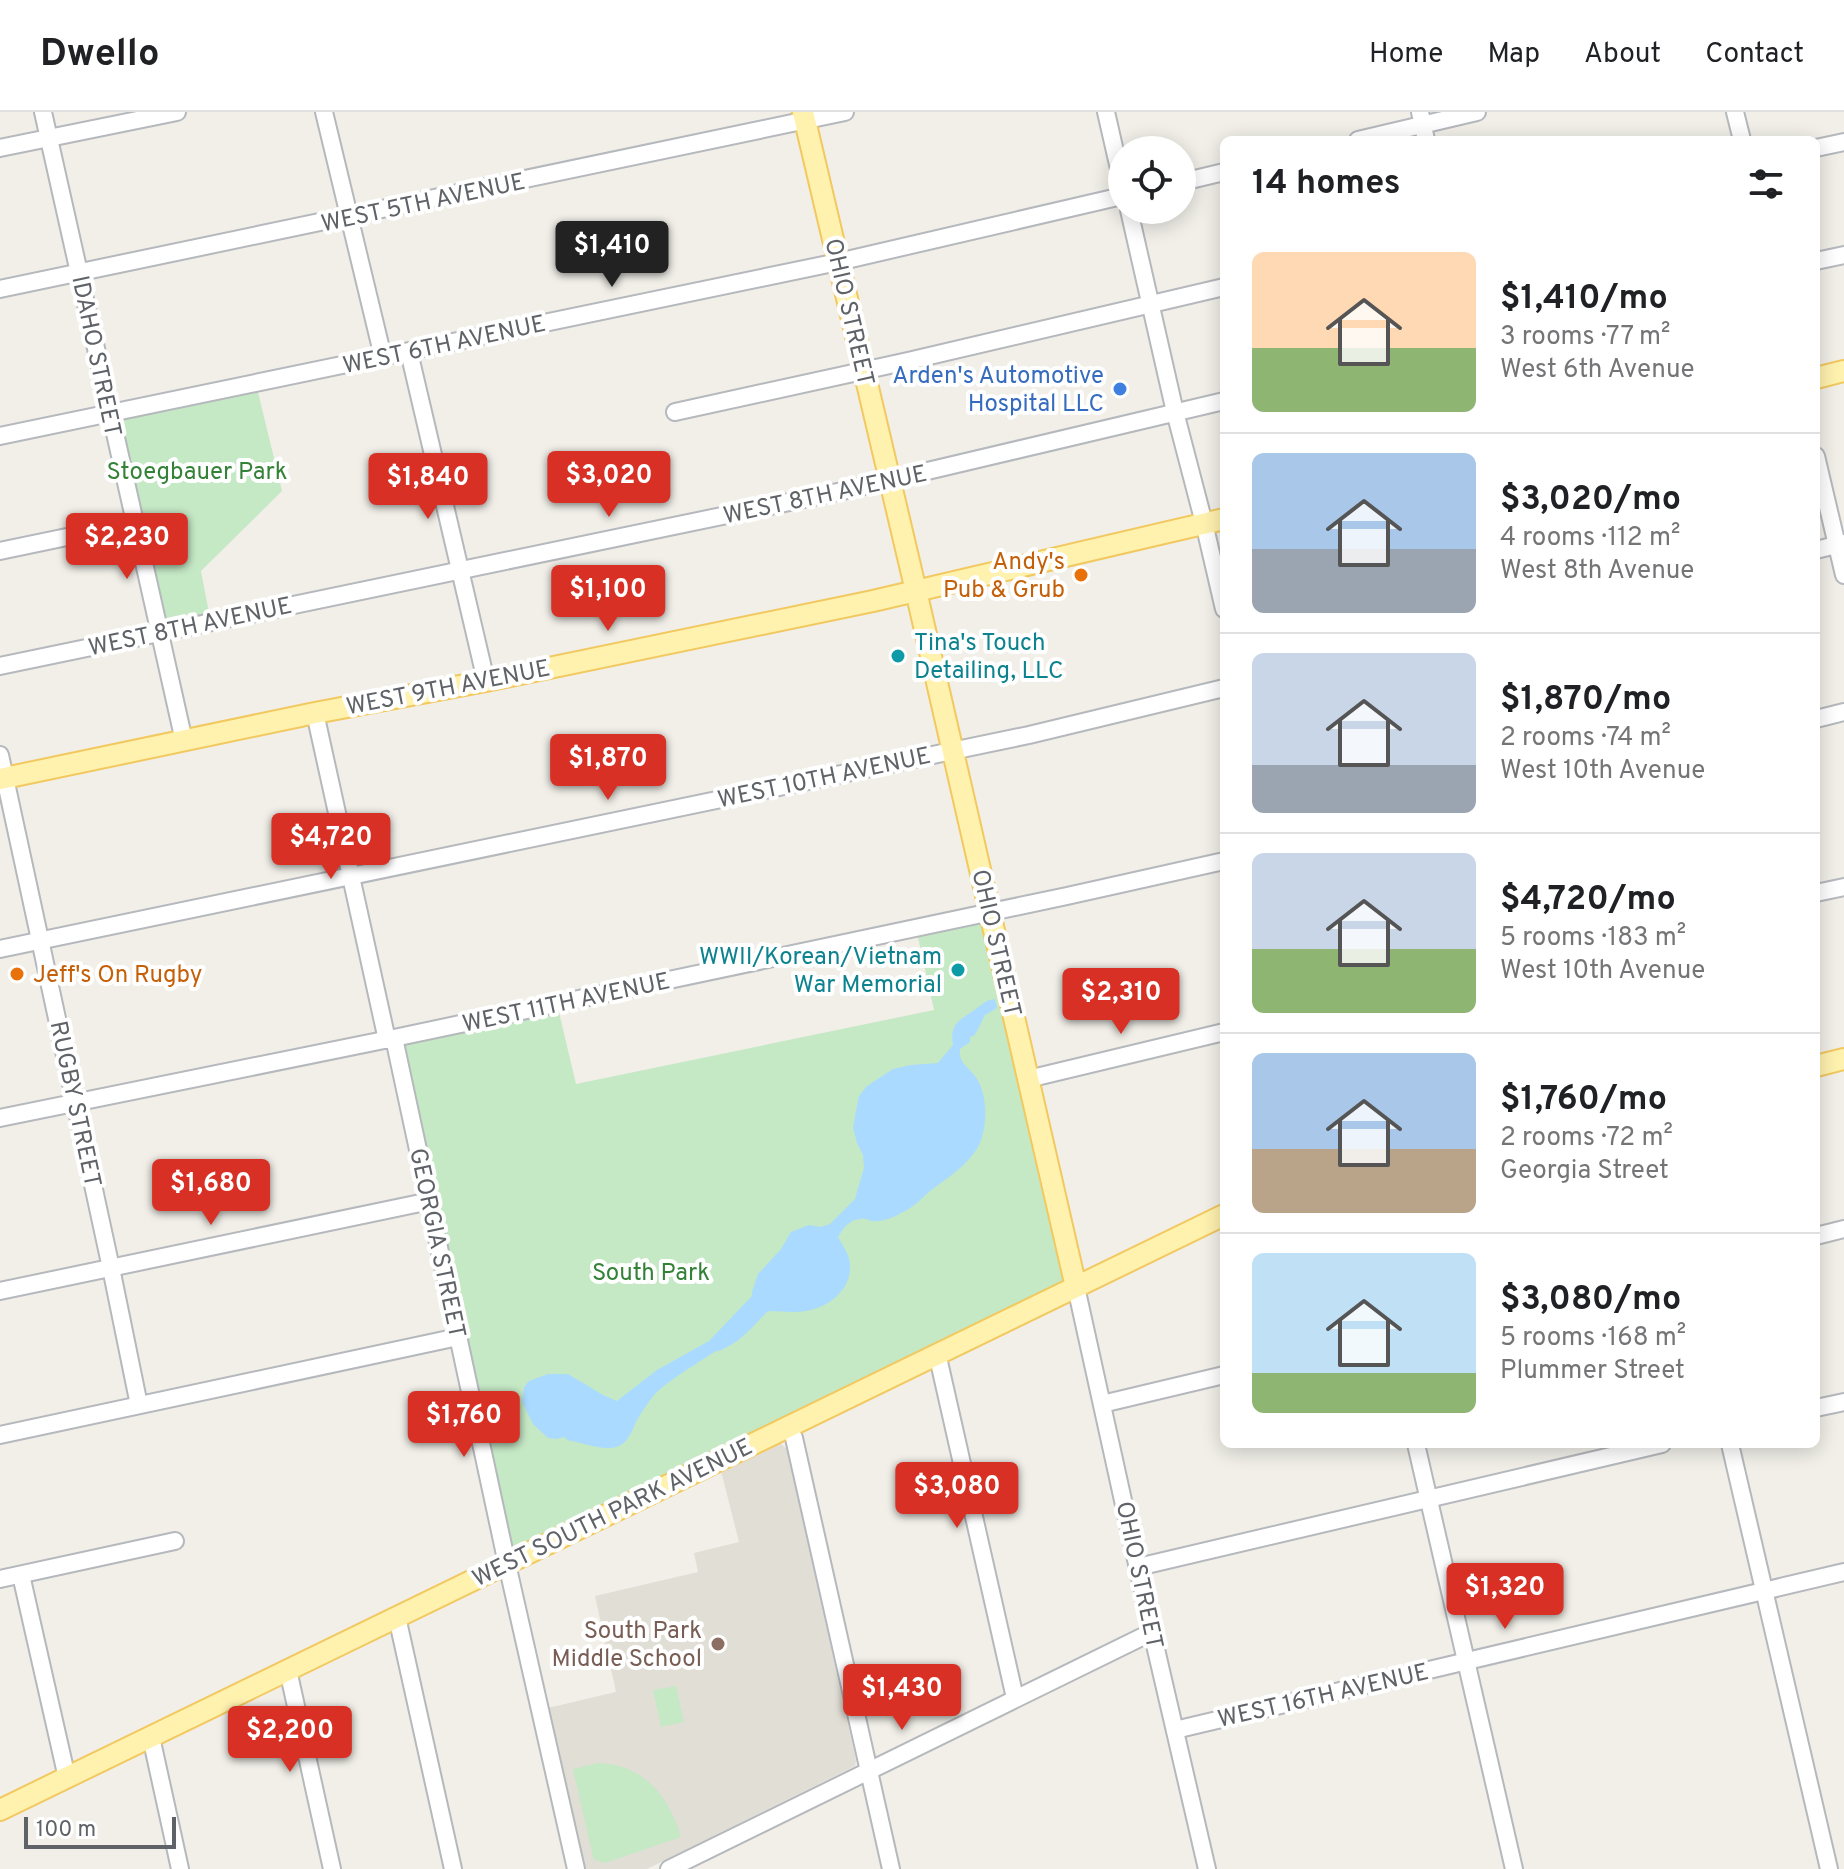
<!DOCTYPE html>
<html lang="en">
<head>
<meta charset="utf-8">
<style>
  :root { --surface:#fff; --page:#f6f6f6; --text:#202124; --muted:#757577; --line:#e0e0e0; --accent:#d93025 }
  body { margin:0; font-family:Overpass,sans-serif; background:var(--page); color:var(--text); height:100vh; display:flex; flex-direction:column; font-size:30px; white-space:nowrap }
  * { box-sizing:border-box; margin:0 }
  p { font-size:26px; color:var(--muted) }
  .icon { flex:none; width:44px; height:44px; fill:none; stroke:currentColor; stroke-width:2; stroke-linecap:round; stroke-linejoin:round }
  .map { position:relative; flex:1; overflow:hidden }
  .details { position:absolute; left:1220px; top:24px; width:600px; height:1312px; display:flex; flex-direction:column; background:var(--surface); border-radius:12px; box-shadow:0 4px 20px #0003 }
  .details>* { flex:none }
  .controls { position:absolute; left:1108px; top:24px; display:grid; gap:16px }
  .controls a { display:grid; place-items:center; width:88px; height:88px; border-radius:50%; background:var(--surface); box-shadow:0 4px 20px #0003; font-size:40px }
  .scale { position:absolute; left:24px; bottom:20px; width:152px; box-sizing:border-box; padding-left:8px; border:4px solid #5f6368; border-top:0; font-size:22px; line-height:28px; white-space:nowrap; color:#5f6368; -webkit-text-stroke:6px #fff; paint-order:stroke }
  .price { position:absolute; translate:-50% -68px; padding:0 18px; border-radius:8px; background:var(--accent); color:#fff; font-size:26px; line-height:52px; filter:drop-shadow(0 2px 4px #0008) }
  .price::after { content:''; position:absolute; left:50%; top:48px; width:24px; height:18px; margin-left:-12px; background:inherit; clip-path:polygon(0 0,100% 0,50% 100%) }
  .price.current { background:#222; color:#fff }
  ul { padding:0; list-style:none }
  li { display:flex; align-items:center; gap:24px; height:200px; padding:0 32px }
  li+li { border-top:2px solid var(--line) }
  li span { display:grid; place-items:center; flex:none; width:224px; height:160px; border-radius:12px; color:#555 }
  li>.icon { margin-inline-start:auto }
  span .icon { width:96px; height:96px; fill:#fffc; stroke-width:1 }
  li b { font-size:34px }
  h2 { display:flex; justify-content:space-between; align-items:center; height:96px; padding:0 32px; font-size:34px }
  header { display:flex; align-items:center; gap:48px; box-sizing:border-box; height:112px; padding:0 40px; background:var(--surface); border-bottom:2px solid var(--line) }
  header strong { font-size:38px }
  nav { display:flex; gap:44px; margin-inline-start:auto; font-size:28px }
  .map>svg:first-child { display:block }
  .education { fill:#e1ded6 }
  .green { fill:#c5e8c5 }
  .water { fill:#aadaff }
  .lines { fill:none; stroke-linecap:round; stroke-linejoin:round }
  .minor-casing { stroke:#b5b8bc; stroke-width:20 }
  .major-casing { stroke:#f2c960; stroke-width:24 }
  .minor { stroke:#fff; stroke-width:16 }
  .major { stroke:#fff2af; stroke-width:20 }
  .shop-dot { fill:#3f7fe0; stroke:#fff; stroke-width:3 }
  .food-dot { fill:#e8710a; stroke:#fff; stroke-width:3 }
  .culture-dot { fill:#0f9aa8; stroke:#fff; stroke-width:3 }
  .education-dot { fill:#8d6e63; stroke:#fff; stroke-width:3 }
  .labels { text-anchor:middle; stroke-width:8; stroke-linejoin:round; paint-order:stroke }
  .street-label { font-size:24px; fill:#5f6368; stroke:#fff }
  .shop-label { font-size:24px; fill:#366cbe; stroke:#fff; text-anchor:end }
  .park-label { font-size:24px; fill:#348238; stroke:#fff }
  .food-label { font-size:24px; fill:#c56008; stroke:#fff; text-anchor:end }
  .culture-label { font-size:24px; fill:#0d838f; stroke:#fff; text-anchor:start }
  .education-label { font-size:24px; fill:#785e54; stroke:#fff; text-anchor:end }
</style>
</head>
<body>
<header>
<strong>Dwello</strong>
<nav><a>Home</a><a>Map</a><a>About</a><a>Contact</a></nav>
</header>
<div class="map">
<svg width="1844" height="1757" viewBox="0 0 1844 1757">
  <rect width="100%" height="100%" fill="#f1efe8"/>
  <!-- education -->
  <path class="education" d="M780,1331L787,1337L856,1649L855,1654L647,1757H584L548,1596L616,1580L595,1484L698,1460L694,1441L739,1430L721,1359Z"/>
  <!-- green -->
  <g class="green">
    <path d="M256,272L282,379L201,459L209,501L172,508L157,507L110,302Z"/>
    <path d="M989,801L1075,1175L507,1452L394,927L557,892L576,972L934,898L916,816Z"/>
    <path d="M676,1574L684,1610L661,1615L653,1578Z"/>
    <path d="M598,1651C643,1652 669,1684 681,1725L605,1751L595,1748L593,1745L573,1657Z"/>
  </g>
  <!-- water -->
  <path class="water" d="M995,887L997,896L985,903L975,923L970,925V930L960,937C958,952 970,955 977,967C986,981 987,1005 983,1021C978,1047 950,1064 930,1079C921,1087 913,1096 901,1101C895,1105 886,1108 878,1109C871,1110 873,1109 866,1107C852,1105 844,1114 838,1125C843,1134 850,1143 850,1154C851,1179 827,1196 806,1199C794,1201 780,1199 768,1199C752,1215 737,1235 714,1240C698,1251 669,1268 656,1281C651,1286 638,1305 635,1312C630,1324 625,1335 610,1336C597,1337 581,1330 567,1328L565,1325L556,1327L548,1326L533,1312L522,1290L524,1275L529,1269L548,1262H568L603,1283L617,1289L657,1258L709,1229L752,1184V1180L758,1162L781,1137L791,1120L809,1113L820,1115L830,1112L855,1087L864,1056L863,1043L857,1031L853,1015L859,984L867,974L893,957L911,953L938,951L953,933C949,909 962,908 977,896C984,891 986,888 995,887Z"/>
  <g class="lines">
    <defs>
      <g id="minor">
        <path d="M43,0L184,629"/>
        <path d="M324,0L383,245"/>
        <path d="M1106,0L1122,70"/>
        <path d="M1420,0L1426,28"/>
        <path d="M1735,0L1742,28"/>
        <path d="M1358,28L1477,0"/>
        <path d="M0,36L177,0"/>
        <path d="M1816,36L1844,30"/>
        <path d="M1182,70L1224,60"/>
        <path d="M1129,98L1175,300L1204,411L1224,497"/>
        <path d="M1816,149L1844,143"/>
        <path d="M0,177L845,0"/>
        <path d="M409,240L486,569"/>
        <path d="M675,300L908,249L1224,175"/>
        <path d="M0,324L838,150L1122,84"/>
        <path d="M1816,344L1844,463"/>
        <path d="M1816,438L1844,431"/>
        <path d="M0,439L134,411"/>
        <path d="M0,554L847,378L1224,289"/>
        <path d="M315,601L387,928"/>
        <path d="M1816,607L1844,600"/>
        <path d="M0,643L111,1156L139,1293"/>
        <path d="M1816,781L1844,775"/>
        <path d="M0,837L1029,623L1224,576"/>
        <path d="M394,926L507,1452L576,1757"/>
        <path d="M1028,967L1224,920"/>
        <path d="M0,1006L394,926L1067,784L1224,749"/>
        <path d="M1816,1124L1844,1117"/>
        <path d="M1076,1175L1152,1520L1207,1757"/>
        <path d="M0,1179L430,1089"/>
        <path d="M937,1241L1015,1586"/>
        <path d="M1102,1292L1224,1263"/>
        <path d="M1816,1296L1844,1290"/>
        <path d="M788,1313L794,1326L891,1757"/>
        <path d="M0,1323L458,1225"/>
        <path d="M1416,1332L1514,1757"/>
        <path d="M1730,1332L1829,1757"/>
        <path d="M1138,1455L1662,1332"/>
        <path d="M21,1463L67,1666"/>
        <path d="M0,1467L175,1429"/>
        <path d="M397,1505L453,1757"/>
        <path d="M288,1558L332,1757"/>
        <path d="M1175,1618L1844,1460"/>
        <path d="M151,1625L180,1757"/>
        <path d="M669,1757L1152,1520"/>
      </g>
      <g id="major">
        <path d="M803,0L916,479L1076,1175"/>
        <path d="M1816,266L1844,259"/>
        <path d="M0,667L315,601L486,569L873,489L1224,407"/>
        <path d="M1816,954L1844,947"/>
        <path d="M0,1698L1224,1103"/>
      </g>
    </defs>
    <!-- minor casing -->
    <use href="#minor" class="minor-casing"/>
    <!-- major casing -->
    <use href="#major" class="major-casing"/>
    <!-- minor -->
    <use href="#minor" class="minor"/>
    <!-- major -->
    <use href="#major" class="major"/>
  </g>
  <!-- markers -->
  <circle class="shop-dot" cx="1120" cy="277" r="8"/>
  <g class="food-dot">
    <circle cx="1081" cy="463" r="8"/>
    <circle cx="17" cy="862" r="8"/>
  </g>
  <g class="culture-dot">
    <circle cx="898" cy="544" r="8"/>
    <circle cx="958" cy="858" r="8"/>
  </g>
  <circle class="education-dot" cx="718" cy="1532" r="8"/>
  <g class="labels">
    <!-- street labels -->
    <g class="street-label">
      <text transform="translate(423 90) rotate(-12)" y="8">WEST 5TH AVENUE</text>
      <text transform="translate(850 200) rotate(77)" y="8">OHIO STREET</text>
      <text transform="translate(444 232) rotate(-12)" y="8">WEST 6TH AVENUE</text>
      <text transform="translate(97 244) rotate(78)" y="8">IDAHO STREET</text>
      <text transform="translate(825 382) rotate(-12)" y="8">WEST 8TH AVENUE</text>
      <text transform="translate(190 514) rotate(-12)" y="8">WEST 8TH AVENUE</text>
      <text transform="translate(448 575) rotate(-11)" y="8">WEST 9TH AVENUE</text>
      <text transform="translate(824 665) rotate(-12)" y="8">WEST 10TH AVENUE</text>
      <text transform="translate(997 831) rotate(77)" y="8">OHIO STREET</text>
      <text transform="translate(566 890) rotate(-12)" y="8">WEST 11TH AVENUE</text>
      <text transform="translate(76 992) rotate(78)" y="8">RUGBY STREET</text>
      <text transform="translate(438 1131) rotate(78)" y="8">GEORGIA STREET</text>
      <text transform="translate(612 1400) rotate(-26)" y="8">WEST SOUTH PARK AVENUE</text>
      <text transform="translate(1140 1463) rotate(78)" y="8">OHIO STREET</text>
      <text transform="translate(1323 1583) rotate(-13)" y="8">WEST 16TH AVENUE</text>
    </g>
    <!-- shop labels -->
    <g class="shop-label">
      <text x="1104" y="271">Arden's Automotive<tspan x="1104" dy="28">Hospital LLC</tspan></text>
    </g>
    <!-- park labels -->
    <g class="park-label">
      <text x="197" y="367">Stoegbauer Park</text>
      <text x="651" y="1168">South Park</text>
    </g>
    <!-- food labels -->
    <g class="food-label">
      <text x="1065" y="457">Andy's<tspan x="1065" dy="28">Pub &amp; Grub</tspan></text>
      <text x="33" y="870" text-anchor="start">Jeff's On Rugby</text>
    </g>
    <!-- culture labels -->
    <g class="culture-label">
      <text x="914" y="538">Tina's Touch<tspan x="914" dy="28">Detailing, LLC</tspan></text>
      <text x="942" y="852" text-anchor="end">WWII/Korean/Vietnam<tspan x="942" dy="28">War Memorial</tspan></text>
    </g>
    <!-- education labels -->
    <g class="education-label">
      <text x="702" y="1526">South Park<tspan x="702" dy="28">Middle School</tspan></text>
    </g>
  </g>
</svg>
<div class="controls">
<a><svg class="icon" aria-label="locate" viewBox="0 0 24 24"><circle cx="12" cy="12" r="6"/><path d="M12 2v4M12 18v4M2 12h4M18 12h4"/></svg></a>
</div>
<div class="scale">100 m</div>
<b class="price current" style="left:612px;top:177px">$1,410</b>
<b class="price" style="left:609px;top:407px">$3,020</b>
<b class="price" style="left:428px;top:409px">$1,840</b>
<b class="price" style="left:127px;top:469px">$2,230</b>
<b class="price" style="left:608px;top:521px">$1,100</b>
<b class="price" style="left:608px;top:690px">$1,870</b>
<b class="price" style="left:331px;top:769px">$4,720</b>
<b class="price" style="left:1121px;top:924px">$2,310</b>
<b class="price" style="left:211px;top:1115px">$1,680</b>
<b class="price" style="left:464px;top:1347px">$1,760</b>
<b class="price" style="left:957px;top:1418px">$3,080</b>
<b class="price" style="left:1505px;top:1519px">$1,320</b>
<b class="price" style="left:902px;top:1620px">$1,430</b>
<b class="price" style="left:290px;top:1662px">$2,200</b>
<section class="details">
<h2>14 homes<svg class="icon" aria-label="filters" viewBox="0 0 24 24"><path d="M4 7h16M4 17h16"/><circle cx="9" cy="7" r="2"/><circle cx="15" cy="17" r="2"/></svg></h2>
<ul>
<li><span style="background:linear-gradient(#ffd9b3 60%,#8fb573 0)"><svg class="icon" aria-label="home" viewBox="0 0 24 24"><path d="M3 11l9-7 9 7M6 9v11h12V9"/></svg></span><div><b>$1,410/mo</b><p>3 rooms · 77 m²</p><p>West 6th Avenue</p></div></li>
<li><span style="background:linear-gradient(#a9c7e8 60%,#9aa5b1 0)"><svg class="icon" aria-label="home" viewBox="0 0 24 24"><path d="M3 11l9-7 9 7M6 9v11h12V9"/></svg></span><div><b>$3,020/mo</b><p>4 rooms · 112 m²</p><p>West 8th Avenue</p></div></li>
<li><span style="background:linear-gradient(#c9d6e8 70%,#9aa5b1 0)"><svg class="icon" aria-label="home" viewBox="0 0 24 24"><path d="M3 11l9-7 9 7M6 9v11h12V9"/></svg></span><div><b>$1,870/mo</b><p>2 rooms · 74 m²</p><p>West 10th Avenue</p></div></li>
<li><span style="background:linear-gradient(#c9d6e8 60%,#8fb573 0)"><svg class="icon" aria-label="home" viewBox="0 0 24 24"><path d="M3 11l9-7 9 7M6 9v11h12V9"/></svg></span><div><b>$4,720/mo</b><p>5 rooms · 183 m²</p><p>West 10th Avenue</p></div></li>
<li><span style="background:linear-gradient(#a9c7e8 60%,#b9a48a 0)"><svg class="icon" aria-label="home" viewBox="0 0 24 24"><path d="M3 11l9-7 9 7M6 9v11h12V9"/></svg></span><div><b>$1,760/mo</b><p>2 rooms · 72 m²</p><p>Georgia Street</p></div></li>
<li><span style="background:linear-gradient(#bfe0f5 75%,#8fb573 0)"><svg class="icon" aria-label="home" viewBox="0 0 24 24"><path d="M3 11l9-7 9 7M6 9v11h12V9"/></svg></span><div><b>$3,080/mo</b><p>5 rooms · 168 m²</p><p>Plummer Street</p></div></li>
</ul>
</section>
</div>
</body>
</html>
